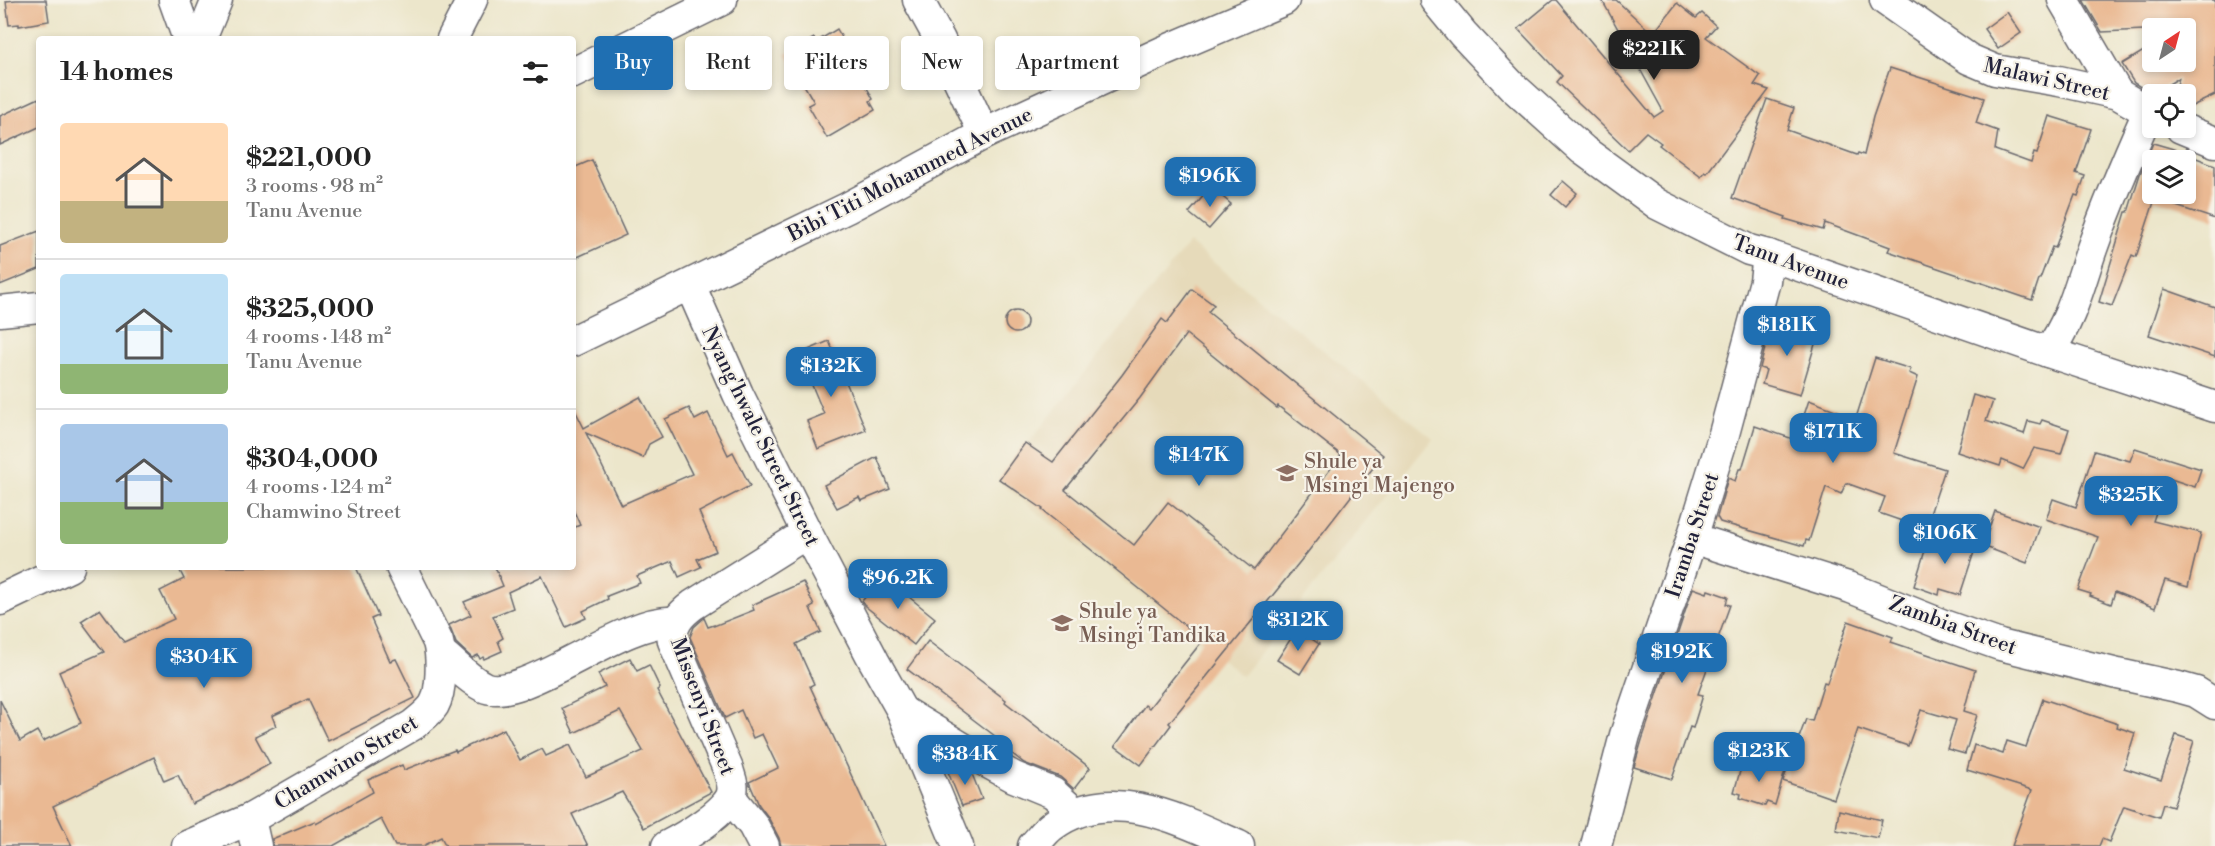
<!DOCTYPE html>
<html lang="en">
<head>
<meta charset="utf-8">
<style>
  :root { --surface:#fff; --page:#f2f2f2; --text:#222; --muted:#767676; --line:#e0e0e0; --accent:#1f6fb2 }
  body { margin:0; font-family:"Libre Bodoni",serif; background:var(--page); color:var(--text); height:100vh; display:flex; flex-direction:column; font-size:22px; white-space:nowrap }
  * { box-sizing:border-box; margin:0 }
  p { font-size:20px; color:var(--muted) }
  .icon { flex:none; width:33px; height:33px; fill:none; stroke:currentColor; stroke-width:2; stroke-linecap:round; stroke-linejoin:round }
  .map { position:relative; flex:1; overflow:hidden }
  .details { position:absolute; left:36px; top:36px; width:540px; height:534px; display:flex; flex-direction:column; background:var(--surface); border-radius:6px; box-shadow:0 3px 9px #0003 }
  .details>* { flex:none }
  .top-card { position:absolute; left:594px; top:36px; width:570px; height:54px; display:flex; gap:12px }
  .needle { width:39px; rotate:36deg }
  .buttons { position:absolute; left:2142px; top:18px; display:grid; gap:12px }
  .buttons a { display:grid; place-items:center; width:54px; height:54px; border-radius:6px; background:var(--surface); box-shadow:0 3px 9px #0003; font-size:30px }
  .price { position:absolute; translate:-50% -51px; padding:0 14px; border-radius:12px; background:var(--accent); color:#fff; font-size:20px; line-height:39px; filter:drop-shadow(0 2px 3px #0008) }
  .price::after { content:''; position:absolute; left:50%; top:36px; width:18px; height:14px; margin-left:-9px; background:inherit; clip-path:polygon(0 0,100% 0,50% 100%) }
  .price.selected { background:#222; color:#fff }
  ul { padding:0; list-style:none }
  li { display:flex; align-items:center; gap:18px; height:150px; padding:0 24px }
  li+li { border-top:2px solid var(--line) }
  li span { display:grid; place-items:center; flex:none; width:168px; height:120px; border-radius:6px; color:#555 }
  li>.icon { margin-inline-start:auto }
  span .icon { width:72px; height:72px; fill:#fffc; stroke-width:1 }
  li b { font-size:26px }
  h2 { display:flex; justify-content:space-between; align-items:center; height:72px; padding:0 24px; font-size:26px }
  .chip { padding:0 21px; border-radius:6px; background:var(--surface); box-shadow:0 3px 9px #0003; font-size:21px; line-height:54px }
  .chip.selected { background:var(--accent); color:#fff }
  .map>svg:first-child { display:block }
  .built { fill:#e6daba }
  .building { fill:#eab993; fill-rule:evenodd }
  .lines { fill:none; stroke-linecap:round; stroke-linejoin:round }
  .minor-casing { stroke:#69676d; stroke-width:33 }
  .minor { stroke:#fff; stroke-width:30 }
  .labels { text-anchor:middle; stroke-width:4.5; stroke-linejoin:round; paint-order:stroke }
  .street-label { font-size:21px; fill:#22223b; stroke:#f7f3e8 }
  .education-label { font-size:21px; fill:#785e54; stroke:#f7f3e8; text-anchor:start }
</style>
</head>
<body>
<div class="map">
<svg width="2215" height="846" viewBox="0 0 2215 846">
  <rect width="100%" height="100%" fill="#f7f3e8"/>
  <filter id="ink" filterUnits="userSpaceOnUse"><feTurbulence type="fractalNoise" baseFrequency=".0167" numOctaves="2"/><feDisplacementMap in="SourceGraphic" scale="12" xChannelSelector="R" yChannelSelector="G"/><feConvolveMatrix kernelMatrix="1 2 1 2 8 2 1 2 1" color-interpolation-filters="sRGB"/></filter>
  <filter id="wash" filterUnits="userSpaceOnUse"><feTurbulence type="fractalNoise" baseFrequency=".008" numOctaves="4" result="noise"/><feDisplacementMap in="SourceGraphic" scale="24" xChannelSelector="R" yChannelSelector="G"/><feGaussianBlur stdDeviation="1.35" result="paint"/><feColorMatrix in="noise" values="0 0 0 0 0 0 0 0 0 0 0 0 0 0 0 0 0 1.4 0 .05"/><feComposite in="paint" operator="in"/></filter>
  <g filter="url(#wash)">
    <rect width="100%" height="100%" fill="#ece6cb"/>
    <!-- built -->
    <path class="built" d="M1189,243L1433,438L1242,676L998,481Z"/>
    <g id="blocks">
      <!-- building -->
      <g class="building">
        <path d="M16,0H46L49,21L19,26V24L9,25L6,1Z"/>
        <path d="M1553,0H1556L1654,117L1663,111L1602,0H1616L1653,34L1677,3L1696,18L1702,13L1716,26L1706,37L1760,76L1754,85L1769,90L1707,173L1705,172L1701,177L1659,145L1661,143L1646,132L1628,150L1557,82L1562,76L1518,29Z"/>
        <path d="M2083,0H2215V95L2186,109V94H2174L2179,78L2152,94L2134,83L2122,64L2152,46V62H2186V28L2102,32Z"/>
        <path d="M2007,12L2021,33L1998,49L1984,29Z"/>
        <path d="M837,29L861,71L859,73L873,99L870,101L875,110L827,138L808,105L814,102L786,54L814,38L816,42Z"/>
        <path d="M1890,68L1984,98L1976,123L1998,131L1995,150L2031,163L2034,153L2037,154L2049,116L2091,129L2076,173L2085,176L2078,196L2075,195L2055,248L2052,247L2040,279H2039L2032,300L1888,251L1890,247L1825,223L1823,230L1785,219L1786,217L1732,198L1767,99L1794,108L1787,130L1857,155L1858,153L1864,155L1873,117Z"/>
        <path d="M39,98V127L0,145V116Z"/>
        <path d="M2153,143L2191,154V156L2215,165V219L2155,199L2136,257L2132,255L2112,306L2099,302L2126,212H2128L2140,174ZM2152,160H2186V194H2152Z"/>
        <path d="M592,160L626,235L573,259V168Z"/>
        <path d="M1563,181L1577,193L1565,207L1551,195Z"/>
        <path d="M1211,187L1231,204L1209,229L1189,213Z"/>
        <path d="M39,231V269L0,285V246Z"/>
        <path d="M1192,289L1214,305L1208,312L1383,455L1307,553L1169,723L1171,725L1141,765L1115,746L1145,705L1149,708L1203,640L1042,510L1043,509L999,479L1025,443L1053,462L1122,375L1162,319L1167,323ZM1186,334L1277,408L1278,406L1341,455L1254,570L1168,502L1134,545L1065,490L1140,398Z"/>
        <path d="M2164,289L2215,307V357L2149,335Z"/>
        <circle cx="1016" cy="322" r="11"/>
        <path d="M1772,320L1818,334L1800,395L1762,384L1766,370L1760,368Z"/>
        <path d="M829,341L866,430L818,449L807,421L824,414L799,354Z"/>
        <path d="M1875,358L1911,369L1909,373L1918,377L1894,453L1945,469L1925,529L1879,513L1885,497L1846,483L1841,494L1826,487L1809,541L1806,540L1804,546L1720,522L1717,517L1728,478L1735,481L1739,469H1742L1755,426L1796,440L1809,400L1856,418Z"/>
        <path d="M1973,395L1993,401L1986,421L2024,434L2028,421L2040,424L2042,420L2069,429L2061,454L2034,448L2023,469L2002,460L2000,466L1957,452Z"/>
        <path d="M640,397L662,437L649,444L643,458L586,433L621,505L692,474L665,419L689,408L695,420L708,413L728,455L733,452L750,486L699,512L716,551L697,559L701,567L679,577L672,561L637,576L640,583L607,596L608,599L583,611L586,618L566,627L542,576L508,592L513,608L493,616L503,638L498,641L502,651L484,659L483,657L480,659L478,655L472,658L456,643L449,625L471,615L464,602L503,586L495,567H573V528L580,525L573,509V406L584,428Z"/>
        <path d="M2135,448L2201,469L2195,487L2168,478L2153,521L2201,533L2188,587L2165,580L2155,608L2115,592L2111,604L2090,596L2091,594L2078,590L2098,537L2046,519L2053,499L2076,507L2094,451L2130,461Z"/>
        <path d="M877,457L890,489L861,501L859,497L837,508L824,485Z"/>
        <path d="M1995,511L2040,527L2027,563L1983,546Z"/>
        <path d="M1931,531L1976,546L1960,595L1940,589L1939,595L1914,586Z"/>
        <path d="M178,567H356L378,616L371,619L390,661L396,659L415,698L328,741L308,699L272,716L276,726L255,736L270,764L232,785L192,804L178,775L164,781L154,757L53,806L72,846H0V700L20,741L37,731L43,741L81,723L59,672L104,652L81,621L100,609L124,642L174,619L160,591L184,579Z"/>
        <path d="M883,576L935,618L914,645L865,606L862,601Z"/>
        <path d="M803,582L814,606L810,608L821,632L796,644L814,684L810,686L884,846H781L779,838L768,817L759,805L749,782L778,768L762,734L753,738L741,710L725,718L690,637L694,627L704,618L708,627L714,625V626L754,610L752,605Z"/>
        <path d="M1693,588L1707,593L1708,590L1728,597L1726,604L1730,605L1698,694L1703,695L1693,728L1690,727L1672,779L1634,767L1642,740Z"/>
        <path d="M1848,621L1893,637L1891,642L1975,670L1964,711L1977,715L1965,754L1947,749L1956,720L1921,710L1908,746L1858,729L1834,799L1783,781L1806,719L1812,721L1824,682L1827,683Z"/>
        <path d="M1297,629L1319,644L1300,674L1277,660Z"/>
        <path d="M928,641L1006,700L1005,702L1090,768L1074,789L1060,777L1024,763L995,740V736L907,669Z"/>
        <path d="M630,658L637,671L649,665L660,688L657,690L711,792L644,828L622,792L572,814L588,846H446L441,837L423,846H395L381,819L333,846H273L272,839L315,821L316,824L373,792L368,780L402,765L404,770L455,750L456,752L504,729L520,760L542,749L546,756L570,745L586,777L643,751L620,711L574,733L562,708L605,687L598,674Z"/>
        <path d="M2043,699L2118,724L2117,727L2135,733L2124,768L2161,780L2176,735L2194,741L2173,807L2163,804L2159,817L2124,806L2109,842L2102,839L2099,846H2012L2032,790L1967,770L1974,745L2003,754L2007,741L2026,747Z"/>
        <path d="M1743,761L1753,764L1754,761L1785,771L1775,805L1767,802L1765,806L1740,798L1741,794L1734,792Z"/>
        <path d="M962,767L972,774L982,799L962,806L948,772Z"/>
        <path d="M1839,810L1882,820L1878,838L1836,830Z"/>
      </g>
    </g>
  </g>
  <g filter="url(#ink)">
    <use href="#blocks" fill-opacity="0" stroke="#69676d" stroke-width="1.5"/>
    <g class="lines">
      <defs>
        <g id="minor">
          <path d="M174,0L188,39"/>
          <path d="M918,0L940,40L984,134"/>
          <path d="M1435,0L1463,34L1512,86L1583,150L1657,204L1749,250L1768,255L2048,352L2215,407"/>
          <path d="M1885,0L1969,59L1995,70L2059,81L2118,94L2152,114"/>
          <path d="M2063,0L2118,94"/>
          <path d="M201,39L217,0"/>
          <path d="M452,39L472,0"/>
          <path d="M573,73L722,0"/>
          <path d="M2181,128L2215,142"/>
          <path d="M690,285L738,394L807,533L874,661L902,711L958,846"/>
          <path d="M0,311L39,307"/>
          <path d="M573,341L847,208L984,134L1162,52L1284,0"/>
          <path d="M2048,352C2073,319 2080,281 2094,243C2110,198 2129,155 2148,112"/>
          <path d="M1692,538L1851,588L1946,626L2000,645L2118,674L2178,687L2196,692L2215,704"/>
          <path d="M0,600L69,567"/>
          <path d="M441,653C455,664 468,679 484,687C522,704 623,617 675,622"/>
          <path d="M902,711L981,759L1014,777L1053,793L1075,813"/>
          <path d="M731,798L753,825L764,846"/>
          <path d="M250,819L256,846"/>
          <path d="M187,846L250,819L413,725C420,719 429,713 434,705C442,691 442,657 438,642L401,567"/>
          <path d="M667,846C683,838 729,811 732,793C734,784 730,777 728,769L673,641C670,625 681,614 693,605L807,533"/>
          <path d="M1033,846C1039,840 1045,831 1052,826C1110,782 1183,821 1239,846"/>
          <path d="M1596,846L1625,735L1692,538L1724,434L1765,281L1768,255"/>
        </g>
      </defs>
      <!-- minor casing -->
      <use href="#minor" class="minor-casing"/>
      <!-- minor -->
      <use href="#minor" class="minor"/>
    </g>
  </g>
  <!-- icons -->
  <defs>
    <symbol id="school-bare" viewBox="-9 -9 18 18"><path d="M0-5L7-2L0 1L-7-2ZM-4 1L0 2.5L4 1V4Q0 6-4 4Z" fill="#8d6e63" stroke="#f7f3e8" stroke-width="2.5" paint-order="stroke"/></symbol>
  </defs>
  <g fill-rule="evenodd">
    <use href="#school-bare" x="1272" y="458" width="30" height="30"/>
    <use href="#school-bare" x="1047" y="608" width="30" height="30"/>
  </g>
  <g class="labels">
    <!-- street labels -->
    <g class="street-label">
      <text transform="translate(2047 79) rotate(13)" y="7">Malawi Street</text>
      <text transform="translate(910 174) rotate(-27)" y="7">Bibi Titi Mohammed Avenue</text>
      <text transform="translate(1791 262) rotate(20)" y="7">Tanu Avenue</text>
      <text transform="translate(761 436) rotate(64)" y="7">Nyang'hwale Street Street</text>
      <text transform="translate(1692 535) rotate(-72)" y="7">Iramba Street</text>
      <text transform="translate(1953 625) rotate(20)" y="7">Zambia Street</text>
      <text transform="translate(703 706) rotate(69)" y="7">Missenyi Street</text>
      <text transform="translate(346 762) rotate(-31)" y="7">Chamwino Street</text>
    </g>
    <!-- education labels -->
    <g class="education-label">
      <text x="1304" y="468">Shule ya<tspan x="1304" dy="24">Msingi Majengo</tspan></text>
      <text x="1079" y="618">Shule ya<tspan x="1079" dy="24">Msingi Tandika</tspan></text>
    </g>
  </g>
</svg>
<div class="buttons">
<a><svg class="needle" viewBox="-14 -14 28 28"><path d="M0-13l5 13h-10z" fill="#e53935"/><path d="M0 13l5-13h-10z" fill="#767676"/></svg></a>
<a><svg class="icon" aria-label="locate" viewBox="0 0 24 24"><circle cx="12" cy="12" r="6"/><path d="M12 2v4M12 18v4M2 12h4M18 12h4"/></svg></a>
<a><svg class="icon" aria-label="layers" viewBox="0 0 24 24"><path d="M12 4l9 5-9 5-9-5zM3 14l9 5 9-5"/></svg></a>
</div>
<b class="price selected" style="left:1654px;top:81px">$221K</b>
<b class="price" style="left:1210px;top:208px">$196K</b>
<b class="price" style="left:1787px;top:357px">$181K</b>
<b class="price" style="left:831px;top:398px">$132K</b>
<b class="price" style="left:1833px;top:464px">$171K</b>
<b class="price" style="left:1199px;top:487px">$147K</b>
<b class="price" style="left:2131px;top:527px">$325K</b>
<b class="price" style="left:1945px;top:565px">$106K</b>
<b class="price" style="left:898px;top:610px">$96.2K</b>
<b class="price" style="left:1298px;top:652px">$312K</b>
<b class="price" style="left:1682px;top:684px">$192K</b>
<b class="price" style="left:204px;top:689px">$304K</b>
<b class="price" style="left:1759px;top:783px">$123K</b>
<b class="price" style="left:965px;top:786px">$384K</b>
<div class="top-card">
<a class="chip selected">Buy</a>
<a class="chip">Rent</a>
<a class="chip">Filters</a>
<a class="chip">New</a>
<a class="chip">Apartment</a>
</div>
<section class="details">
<h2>14 homes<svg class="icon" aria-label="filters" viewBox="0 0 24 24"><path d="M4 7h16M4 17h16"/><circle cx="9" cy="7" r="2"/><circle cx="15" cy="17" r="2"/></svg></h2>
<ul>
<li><span style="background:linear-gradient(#ffd9b3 65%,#c2b280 0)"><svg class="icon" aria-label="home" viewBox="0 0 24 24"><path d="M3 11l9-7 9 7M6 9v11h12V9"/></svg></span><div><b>$221,000</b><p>3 rooms · 98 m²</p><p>Tanu Avenue</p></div></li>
<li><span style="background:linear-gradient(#bfe0f5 75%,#8fb573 0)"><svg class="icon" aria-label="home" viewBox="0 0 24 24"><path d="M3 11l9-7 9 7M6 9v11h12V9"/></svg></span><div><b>$325,000</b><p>4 rooms · 148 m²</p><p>Tanu Avenue</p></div></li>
<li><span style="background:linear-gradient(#a9c7e8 65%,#8fb573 0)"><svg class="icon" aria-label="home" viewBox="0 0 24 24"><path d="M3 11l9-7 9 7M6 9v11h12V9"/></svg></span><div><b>$304,000</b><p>4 rooms · 124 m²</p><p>Chamwino Street</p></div></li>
</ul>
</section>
</div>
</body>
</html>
